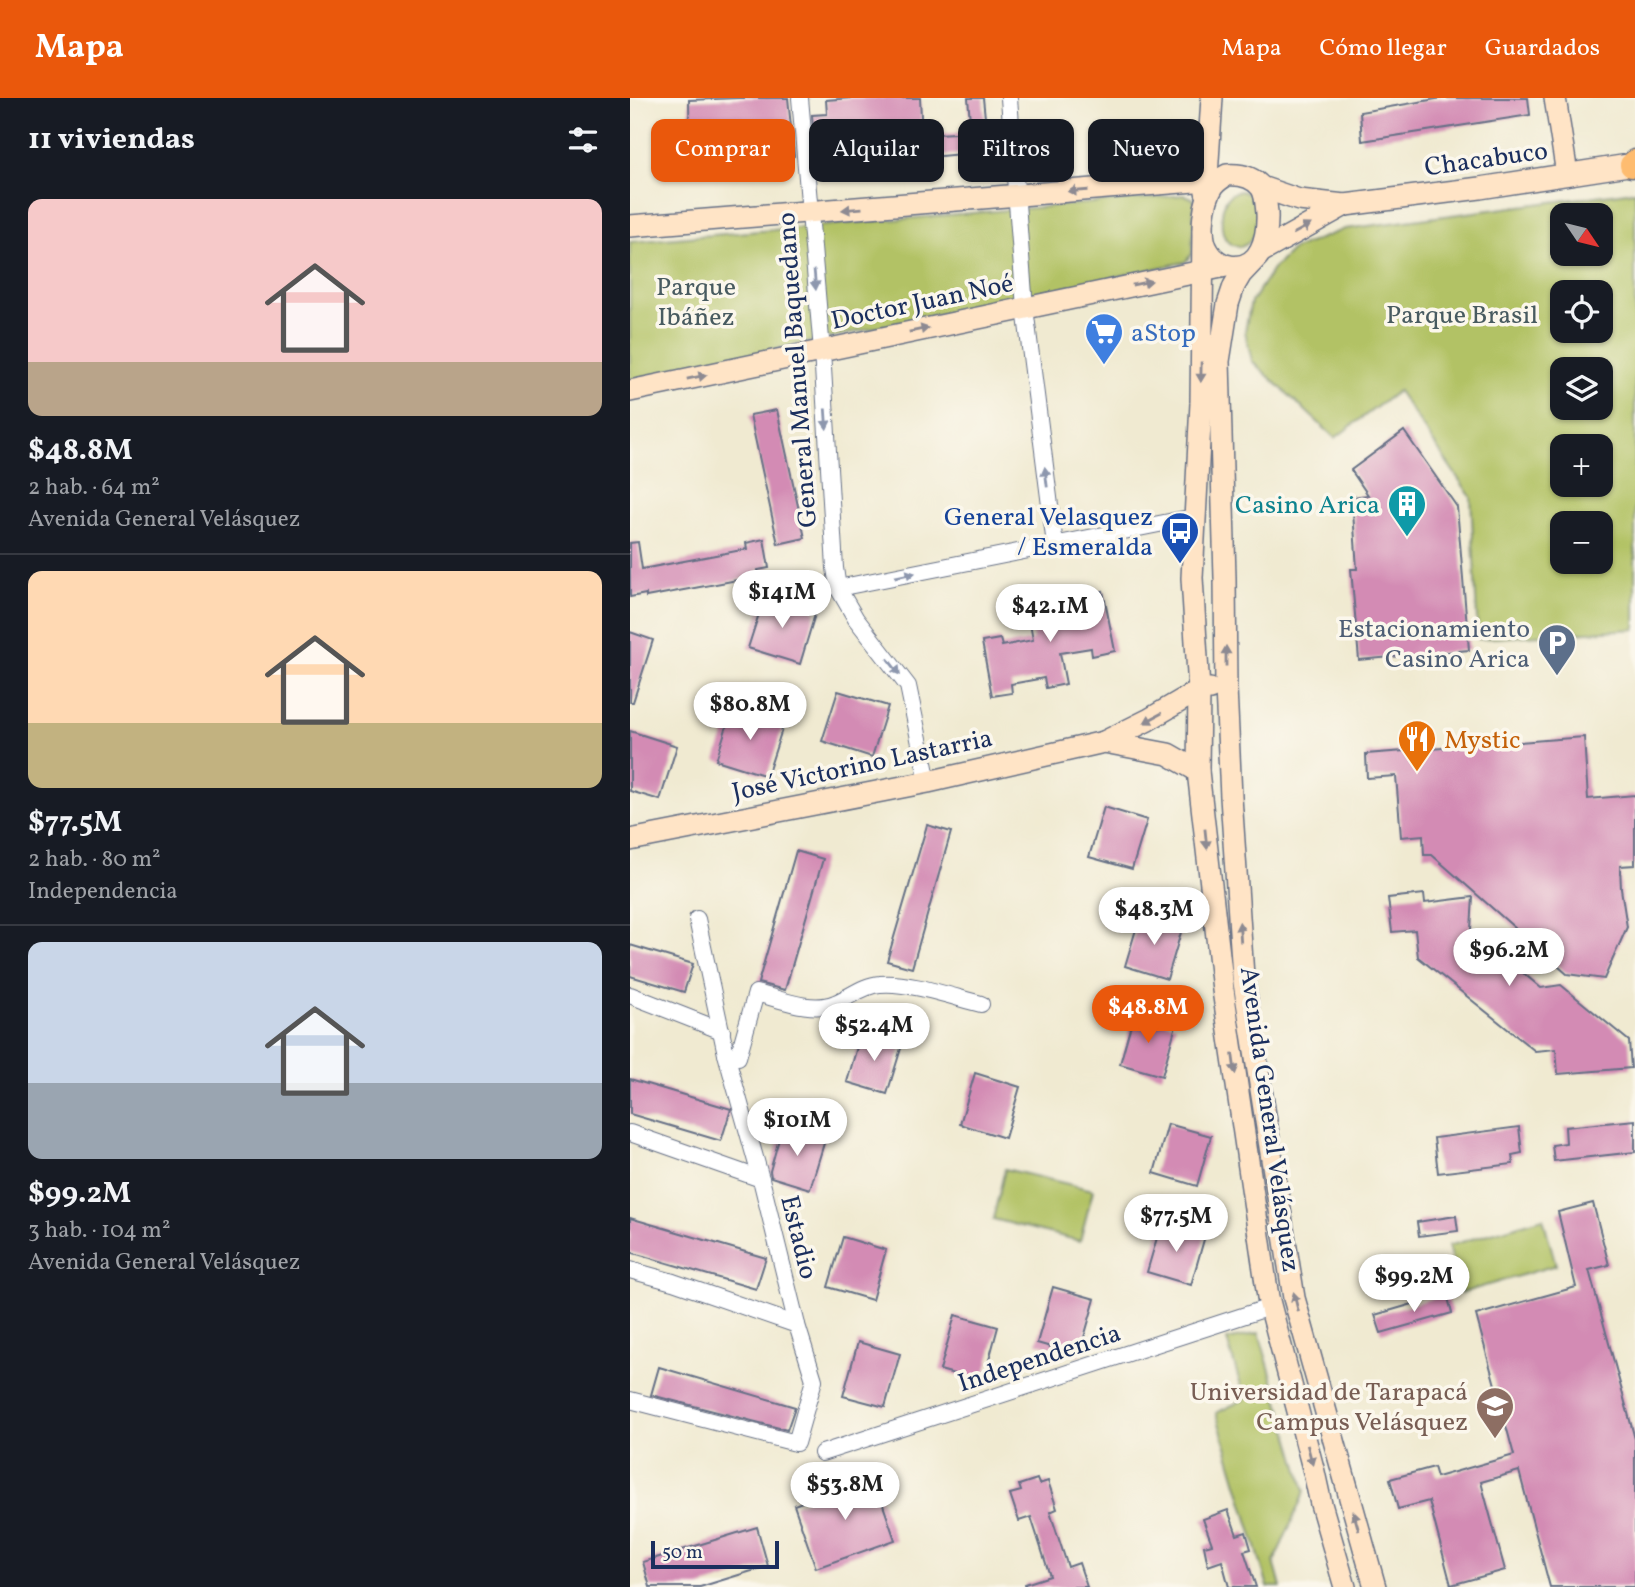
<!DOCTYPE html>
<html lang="es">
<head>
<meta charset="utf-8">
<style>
  :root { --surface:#171b24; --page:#242831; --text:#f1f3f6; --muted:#9ea1a6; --line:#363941; --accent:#ea580c }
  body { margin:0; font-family:Vollkorn,serif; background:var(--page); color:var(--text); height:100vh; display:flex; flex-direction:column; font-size:26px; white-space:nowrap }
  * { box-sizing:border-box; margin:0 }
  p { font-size:23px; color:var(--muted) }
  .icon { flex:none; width:38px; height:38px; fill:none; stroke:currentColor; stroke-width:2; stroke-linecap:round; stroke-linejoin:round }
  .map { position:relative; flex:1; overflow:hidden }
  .sheet { display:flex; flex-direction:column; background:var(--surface); width:630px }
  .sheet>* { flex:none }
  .guide { position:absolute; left:21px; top:21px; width:665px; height:63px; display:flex; gap:14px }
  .needle { width:46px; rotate:125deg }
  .buttons { position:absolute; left:920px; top:105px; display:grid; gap:14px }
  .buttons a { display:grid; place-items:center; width:63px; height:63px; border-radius:14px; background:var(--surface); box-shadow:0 2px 5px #0004; font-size:35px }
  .scale { position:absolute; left:21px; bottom:18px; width:128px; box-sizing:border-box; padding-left:7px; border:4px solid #1b2f5e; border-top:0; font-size:19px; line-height:24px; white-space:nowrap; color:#1b2f5e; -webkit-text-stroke:5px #fbf7ec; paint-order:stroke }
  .price { position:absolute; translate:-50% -60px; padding:0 16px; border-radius:24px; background:#fff; color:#222; font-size:23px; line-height:46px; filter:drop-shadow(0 2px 4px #0008) }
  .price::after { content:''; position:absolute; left:50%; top:42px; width:21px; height:16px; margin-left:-10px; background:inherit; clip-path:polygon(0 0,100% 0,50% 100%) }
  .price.active { background:var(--accent); color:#fff }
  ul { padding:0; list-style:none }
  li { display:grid; align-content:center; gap:14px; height:371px; padding:0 28px }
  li+li { border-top:2px solid var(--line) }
  li span { display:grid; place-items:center; height:217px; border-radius:14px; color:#555 }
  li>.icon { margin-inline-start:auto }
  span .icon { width:126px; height:126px; fill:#fffc; stroke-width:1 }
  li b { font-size:30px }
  h2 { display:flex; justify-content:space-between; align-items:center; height:84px; padding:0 28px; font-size:30px }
  .pill { padding:0 24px; border-radius:14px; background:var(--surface); box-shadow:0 2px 5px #0004; font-size:24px; line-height:63px }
  .pill.active { background:var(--accent); color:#fff }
  header { display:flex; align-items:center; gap:42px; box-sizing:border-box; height:98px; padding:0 35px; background:var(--accent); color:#fff }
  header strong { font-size:33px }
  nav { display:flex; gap:38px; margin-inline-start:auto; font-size:24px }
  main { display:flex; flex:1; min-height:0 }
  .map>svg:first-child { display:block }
  .green { fill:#b2c265; stroke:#667862; stroke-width:2; fill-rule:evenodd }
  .building { fill:#d38bb4 }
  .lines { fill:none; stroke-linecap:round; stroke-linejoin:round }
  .street-casing { stroke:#667086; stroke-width:18 }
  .secondary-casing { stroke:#667086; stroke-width:24 }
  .primary-casing { stroke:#667086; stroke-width:27 }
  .street { stroke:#fff; stroke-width:16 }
  .secondary { stroke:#ffe4c6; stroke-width:21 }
  .primary { stroke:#febc70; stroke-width:24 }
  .oneway { fill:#8d8a92 }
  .oneway2 { fill:#8d97ae }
  .labels { text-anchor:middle; stroke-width:7; stroke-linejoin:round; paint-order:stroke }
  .street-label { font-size:26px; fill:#1b2f5e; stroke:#fbf7ec }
  .park-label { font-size:26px; fill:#485b60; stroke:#fbf7ec }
  .shop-label { font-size:26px; fill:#366cbe; stroke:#fbf7ec; text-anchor:start }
  .culture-label { font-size:26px; fill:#0d838f; stroke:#fbf7ec; text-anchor:end }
  .transit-label { font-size:26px; fill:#164399; stroke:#fbf7ec; text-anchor:end }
  .service-label { font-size:26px; fill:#4e5e75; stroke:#fbf7ec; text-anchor:end }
  .food-label { font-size:26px; fill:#c56008; stroke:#fbf7ec; text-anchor:start }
  .education-label { font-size:26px; fill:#785e54; stroke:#fbf7ec; text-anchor:end }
</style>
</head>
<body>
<header>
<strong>Mapa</strong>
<nav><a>Mapa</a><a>Cómo llegar</a><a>Guardados</a></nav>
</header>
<main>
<section class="sheet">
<h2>11 viviendas<svg class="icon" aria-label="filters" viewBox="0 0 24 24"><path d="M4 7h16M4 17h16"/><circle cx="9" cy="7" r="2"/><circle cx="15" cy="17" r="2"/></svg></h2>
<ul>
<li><span style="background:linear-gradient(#f6c9c9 75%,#b9a48a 0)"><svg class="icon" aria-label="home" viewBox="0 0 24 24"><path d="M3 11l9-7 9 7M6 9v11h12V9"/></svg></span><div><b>$48.8M</b><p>2 hab. · 64 m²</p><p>Avenida General Velásquez</p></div></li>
<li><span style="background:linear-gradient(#ffd9b3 70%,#c2b280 0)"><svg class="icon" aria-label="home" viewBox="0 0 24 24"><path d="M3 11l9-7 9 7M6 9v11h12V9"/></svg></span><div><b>$77.5M</b><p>2 hab. · 80 m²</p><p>Independencia</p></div></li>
<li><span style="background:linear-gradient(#c9d6e8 65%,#9aa5b1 0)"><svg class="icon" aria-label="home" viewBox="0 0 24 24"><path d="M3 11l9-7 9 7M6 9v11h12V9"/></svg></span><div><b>$99.2M</b><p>3 hab. · 104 m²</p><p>Avenida General Velásquez</p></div></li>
</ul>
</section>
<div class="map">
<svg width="1005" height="1489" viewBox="0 0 1005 1489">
  <rect width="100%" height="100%" fill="#fbf7ec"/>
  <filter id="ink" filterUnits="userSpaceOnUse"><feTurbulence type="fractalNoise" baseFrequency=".0143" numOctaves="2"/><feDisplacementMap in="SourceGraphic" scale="14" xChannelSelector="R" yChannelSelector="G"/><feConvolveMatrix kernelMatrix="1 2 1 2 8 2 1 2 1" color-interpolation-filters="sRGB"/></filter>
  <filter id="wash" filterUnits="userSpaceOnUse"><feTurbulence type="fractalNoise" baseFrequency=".00686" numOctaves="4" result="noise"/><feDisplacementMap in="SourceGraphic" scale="28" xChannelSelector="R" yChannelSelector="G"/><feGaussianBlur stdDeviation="1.57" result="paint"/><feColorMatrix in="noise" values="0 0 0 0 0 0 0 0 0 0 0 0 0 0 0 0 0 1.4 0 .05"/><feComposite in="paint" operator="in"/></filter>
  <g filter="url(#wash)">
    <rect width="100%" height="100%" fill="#f0ead1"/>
    <!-- green -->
    <g class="green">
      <path d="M611,93C616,95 618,94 621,98C630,108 629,134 620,143C617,147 615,147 610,149C605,148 603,148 599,145C588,136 590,106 600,97C605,93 606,94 611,93Z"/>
      <path d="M1005,93V531L848,541L841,399L768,293L705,340L622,263L615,233L621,204L644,170L663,151L715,131ZM971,117V156H933V117ZM971,194V233H933V194ZM933,271H971V310H933ZM971,348V387H933V348ZM971,425V464H933V425Z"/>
      <path d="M555,97L562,100L564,103L562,156L555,164L0,282V144Z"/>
      <path d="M375,1071L463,1092L450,1143L363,1121Z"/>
      <path d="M913,1120L926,1167L831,1195L818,1148Z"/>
      <path d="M629,1235L675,1393L644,1464L651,1489H638L586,1315L615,1301L597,1242Z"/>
    </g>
    <g id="blocks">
      <!-- building -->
      <g class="building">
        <path d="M109,0H158L164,58L60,60L59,2Z"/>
        <path d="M222,0H290L292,37L341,34L338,0H353L359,59L350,70L333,72L331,56L290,60L291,73L269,75L187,77L182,17L197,16L196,2Z"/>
        <path d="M812,0H898L900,17L732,43L730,14Z"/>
        <path d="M147,312L175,440L148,446L120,317Z"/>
        <path d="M774,333L827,409L839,552L729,562L721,471H727L722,399L738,397L721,372Z"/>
        <path d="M134,441L139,470L128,472L129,478L16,499V496L0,499V445L8,444L12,471L117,451L116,445Z"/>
        <path d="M473,493L485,553L462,558L461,550L430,555L436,586L416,590L414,580L381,586L382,595L362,598L352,544L370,541L372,548L403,542L397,508L419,504L421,513L450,507L449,498Z"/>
        <path d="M135,497L186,513L170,566L118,550Z"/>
        <path d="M0,534L23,542L3,604H0Z"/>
        <path d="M208,593L258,608L242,659L192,643Z"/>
        <path d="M103,609L154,625L137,678L86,662Z"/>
        <path d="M0,633L47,648L30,702L0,693Z"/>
        <path d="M954,639L958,701L1005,697V767L990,768L991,791L997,829L974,881L937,876L802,757H794L793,737L771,739L766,678L737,680L736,656Z"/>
        <path d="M474,709L517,722L502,771L459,759Z"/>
        <path d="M297,727L321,734L282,870L257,863Z"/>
        <path d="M166,753L193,761L155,892L128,885Z"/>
        <path d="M794,796L795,805L843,799L841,831L911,890L931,887L999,943L1001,970L928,976L926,951L905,953L788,859L785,832L762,834L758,800Z"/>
        <path d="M510,818L552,831L537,881L495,868Z"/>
        <path d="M0,847L63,866L54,894L0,878Z"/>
        <path d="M504,916L546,927L532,978L490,966Z"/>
        <path d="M231,935L272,947L257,996L217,984Z"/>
        <path d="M345,975L390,989L375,1040L330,1026Z"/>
        <path d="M0,981L101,1011L91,1043L0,1016Z"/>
        <path d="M1005,1022V1054L924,1063L922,1047L936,1045L935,1029Z"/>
        <path d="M538,1026L581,1038L567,1088L524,1075Z"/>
        <path d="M889,1029L892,1055L882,1057L883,1066L808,1075L804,1040Z"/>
        <path d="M152,1030L195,1042L180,1091L141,1079L140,1073Z"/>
        <path d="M963,1105L979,1167L959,1172L1005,1341V1489H920L889,1373L851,1384L875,1472L821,1487L799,1403L768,1411L760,1381L804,1369L807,1379L884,1357L846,1217L946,1189L928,1114Z"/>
        <path d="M826,1118L828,1133L789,1138L787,1124Z"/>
        <path d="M0,1120L136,1160L126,1191L0,1154Z"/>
        <path d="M531,1126L575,1138L561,1187L517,1174Z"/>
        <path d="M213,1139L256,1152L242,1202L198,1189Z"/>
        <path d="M423,1189L465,1201L449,1257L407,1245Z"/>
        <path d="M817,1196L822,1215L751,1235L745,1217Z"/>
        <path d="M325,1217L368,1229L353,1284L310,1272Z"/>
        <path d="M228,1244L270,1256L255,1309L213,1298Z"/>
        <path d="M29,1269L165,1309L157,1332L21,1297Z"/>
        <path d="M243,1378L265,1442L186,1470L164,1407Z"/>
        <path d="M407,1381L409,1386L418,1383L427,1411L420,1414L438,1469L449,1465L457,1489H395V1486L420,1478L401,1419L389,1423L380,1396L391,1393L389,1387Z"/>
        <path d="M598,1412L607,1437L616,1434L621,1451L614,1453L626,1489H599L592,1463L578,1468L574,1448L582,1446L573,1421Z"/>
        <path d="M127,1429L138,1468L70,1489H20L13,1464Z"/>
      </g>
    </g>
  </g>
  <g filter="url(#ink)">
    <use href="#blocks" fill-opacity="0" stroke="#667086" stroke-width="2"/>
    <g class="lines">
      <defs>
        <g id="street">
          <path d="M170,0L192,253L205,470L208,490L226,521L278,588L298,684"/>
          <path d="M379,0L395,210L425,447"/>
          <path d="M208,490L564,419"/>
          <path d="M0,897L92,933"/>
          <path d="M96,956L108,959L126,895C150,901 182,915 205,905C220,899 234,887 250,886C277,883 323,899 351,906"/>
          <path d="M0,1035L131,1081"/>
          <path d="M0,1172L43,1184L167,1227"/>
          <path d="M0,1302L166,1345L184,1282L167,1227L131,1081L96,956L67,821"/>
          <path d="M192,1355L640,1209"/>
        </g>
        <g id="secondary">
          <path d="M925,0L937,76"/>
          <path d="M597,77C610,76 622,78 631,89C636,96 636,107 637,115C638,138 631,173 600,168C592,167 583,161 579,154C568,138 574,101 584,87C588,82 592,80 597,77Z"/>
          <path d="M631,89L669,102L715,107L850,90L1005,66"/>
          <path d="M576,94L582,0"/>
          <path d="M0,128L590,81"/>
          <path d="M573,132L571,305L562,480L569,592L568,673L593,892L638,1199L684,1374L691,1406L715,1489"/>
          <path d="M629,155L715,107"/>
          <path d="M628,158L611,176L604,188L598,206L589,263L595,480L596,590L601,699L613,878L664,1200L745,1489"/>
          <path d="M0,293L596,168"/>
          <path d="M474,644L538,656L568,673"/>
          <path d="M0,742L298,684L474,644L518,622L569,592L580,591"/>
        </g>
        <path id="primary" d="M1002,67L1005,64"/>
      </defs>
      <!-- street casing -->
      <use href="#street" class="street-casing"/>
      <!-- secondary casing -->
      <use href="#secondary" class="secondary-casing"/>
      <!-- primary casing -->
      <use href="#primary" class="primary-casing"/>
      <!-- street -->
      <use href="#street" class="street"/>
      <!-- secondary -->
      <use href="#secondary" class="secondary"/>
      <!-- primary -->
      <use href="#primary" class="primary"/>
    </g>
    <!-- one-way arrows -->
    <defs><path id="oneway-solid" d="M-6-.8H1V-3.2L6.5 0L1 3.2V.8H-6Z" transform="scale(1.75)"/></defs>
    <g class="oneway">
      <use href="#oneway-solid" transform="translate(448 93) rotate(176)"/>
      <use href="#oneway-solid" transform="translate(222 111) rotate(175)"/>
      <use href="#oneway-solid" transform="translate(672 131) rotate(-29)"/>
      <use href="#oneway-solid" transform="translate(512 185) rotate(-12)"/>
      <use href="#oneway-solid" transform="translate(289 232) rotate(-12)"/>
      <use href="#oneway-solid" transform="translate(571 274) rotate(91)"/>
      <use href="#oneway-solid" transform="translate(67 279) rotate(-12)"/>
      <use href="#oneway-solid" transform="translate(596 558) rotate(-90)"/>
      <use href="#oneway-solid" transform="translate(523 620) rotate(151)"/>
      <use href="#oneway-solid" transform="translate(576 741) rotate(84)"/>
      <use href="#oneway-solid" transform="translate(610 834) rotate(-94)"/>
      <use href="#oneway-solid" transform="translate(604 966) rotate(82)"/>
      <use href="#oneway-solid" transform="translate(666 1204) rotate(-104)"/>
      <use href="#oneway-solid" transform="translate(680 1357) rotate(75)"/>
      <use href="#oneway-solid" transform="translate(726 1423) rotate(-106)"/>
    </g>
    <g class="oneway2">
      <use href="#oneway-solid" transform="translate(185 182) rotate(85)"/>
      <use href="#oneway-solid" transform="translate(196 321) rotate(86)"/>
      <use href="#oneway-solid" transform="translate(416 379) rotate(-97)"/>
      <use href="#oneway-solid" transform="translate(275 477) rotate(-11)"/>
      <use href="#oneway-solid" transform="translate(264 569) rotate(52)"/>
    </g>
  </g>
  <!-- icons -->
  <defs>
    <symbol id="supermarket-pin" viewBox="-11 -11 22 30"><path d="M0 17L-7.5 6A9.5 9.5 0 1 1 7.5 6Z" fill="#3f7fe0" stroke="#fbf7ec"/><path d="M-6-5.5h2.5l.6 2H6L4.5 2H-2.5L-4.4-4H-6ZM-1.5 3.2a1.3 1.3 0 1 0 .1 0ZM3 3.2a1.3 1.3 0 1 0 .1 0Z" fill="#fff"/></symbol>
    <symbol id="building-pin" viewBox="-11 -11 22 30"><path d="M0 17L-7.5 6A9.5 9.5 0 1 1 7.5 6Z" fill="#0f9aa8" stroke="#fbf7ec"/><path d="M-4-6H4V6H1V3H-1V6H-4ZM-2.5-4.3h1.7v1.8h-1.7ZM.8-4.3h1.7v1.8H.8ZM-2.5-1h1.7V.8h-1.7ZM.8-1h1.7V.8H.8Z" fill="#fff"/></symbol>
    <symbol id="bus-pin" viewBox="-11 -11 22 30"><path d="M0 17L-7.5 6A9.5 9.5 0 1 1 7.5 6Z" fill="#1a4fb4" stroke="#fbf7ec"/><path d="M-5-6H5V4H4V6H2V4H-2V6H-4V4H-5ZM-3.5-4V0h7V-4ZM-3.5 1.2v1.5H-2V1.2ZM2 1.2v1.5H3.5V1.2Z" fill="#fff"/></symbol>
    <symbol id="parking-pin" viewBox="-11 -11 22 30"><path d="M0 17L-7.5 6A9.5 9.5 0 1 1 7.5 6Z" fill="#5c6f8a" stroke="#fbf7ec"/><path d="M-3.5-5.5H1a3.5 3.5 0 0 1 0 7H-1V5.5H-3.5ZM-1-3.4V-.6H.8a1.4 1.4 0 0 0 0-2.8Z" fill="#fff"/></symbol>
    <symbol id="restaurant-pin" viewBox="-11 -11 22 30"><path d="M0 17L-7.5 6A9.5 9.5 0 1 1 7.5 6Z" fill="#e8710a" stroke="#fbf7ec"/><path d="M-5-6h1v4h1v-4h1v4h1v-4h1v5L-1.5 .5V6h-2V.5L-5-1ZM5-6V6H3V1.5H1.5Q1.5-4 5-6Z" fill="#fff"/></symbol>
    <symbol id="university-pin" viewBox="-11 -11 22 30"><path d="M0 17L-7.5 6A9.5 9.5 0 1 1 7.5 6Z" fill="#8d6e63" stroke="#fbf7ec"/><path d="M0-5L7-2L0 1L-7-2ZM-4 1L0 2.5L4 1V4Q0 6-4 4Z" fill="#fff"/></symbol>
  </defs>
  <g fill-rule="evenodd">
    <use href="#supermarket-pin" x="452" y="212" width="44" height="60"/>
    <use href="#building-pin" x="755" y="384" width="44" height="60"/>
    <use href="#bus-pin" x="528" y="411" width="44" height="60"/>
    <use href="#parking-pin" x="905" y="523" width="44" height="60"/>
    <use href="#restaurant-pin" x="765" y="619" width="44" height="60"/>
    <use href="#university-pin" x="843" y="1286" width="44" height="60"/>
  </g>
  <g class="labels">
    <!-- street labels -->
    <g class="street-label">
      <text transform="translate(856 60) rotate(-8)" y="9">Chacabuco</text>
      <text transform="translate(292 203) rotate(-12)" y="9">Doctor Juan Noé</text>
      <text transform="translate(166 272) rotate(-94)" y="9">General Manuel Baquedano</text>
      <text transform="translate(232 666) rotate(-12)" y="9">José Victorino Lastarria</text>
      <text transform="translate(641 1021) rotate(82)" y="9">Avenida General Velásquez</text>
      <text transform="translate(170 1139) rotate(76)" y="9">Estadio</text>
      <text transform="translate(409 1259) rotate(-18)" y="9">Independencia</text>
    </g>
    <!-- park labels -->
    <g class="park-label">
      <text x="66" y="197">Parque<tspan x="66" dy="30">Ibáñez</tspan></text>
      <text x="832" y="225">Parque Brasil</text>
    </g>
    <!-- shop labels -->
    <g class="shop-label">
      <text x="501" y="243">aStop</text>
    </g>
    <!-- culture labels -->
    <g class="culture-label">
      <text x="750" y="415">Casino Arica</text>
    </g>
    <!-- transit labels -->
    <g class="transit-label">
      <text x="523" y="427">General Velasquez<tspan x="523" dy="30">/ Esmeralda</tspan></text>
    </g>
    <!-- service labels -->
    <g class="service-label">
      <text x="900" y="539">Estacionamiento<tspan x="900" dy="30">Casino Arica</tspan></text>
    </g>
    <!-- food labels -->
    <g class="food-label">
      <text x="814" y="650">Mystic</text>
    </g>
    <!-- education labels -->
    <g class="education-label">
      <text x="838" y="1302">Universidad de Tarapacá<tspan x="838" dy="30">Campus Velásquez</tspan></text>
    </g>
  </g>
</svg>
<div class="buttons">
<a><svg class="needle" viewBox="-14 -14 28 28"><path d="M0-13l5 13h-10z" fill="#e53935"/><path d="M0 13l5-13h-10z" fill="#9ea1a6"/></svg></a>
<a><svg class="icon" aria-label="locate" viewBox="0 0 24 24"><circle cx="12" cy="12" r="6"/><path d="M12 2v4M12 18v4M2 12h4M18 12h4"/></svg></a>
<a><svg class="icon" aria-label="layers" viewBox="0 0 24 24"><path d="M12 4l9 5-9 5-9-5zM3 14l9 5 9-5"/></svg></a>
<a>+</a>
<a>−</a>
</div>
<div class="scale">50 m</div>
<b class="price" style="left:152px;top:532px">$141M</b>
<b class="price" style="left:420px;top:546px">$42.1M</b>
<b class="price" style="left:120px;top:644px">$80.8M</b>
<b class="price" style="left:524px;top:849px">$48.3M</b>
<b class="price" style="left:879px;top:890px">$96.2M</b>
<b class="price active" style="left:518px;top:947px">$48.8M</b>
<b class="price" style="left:244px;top:965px">$52.4M</b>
<b class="price" style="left:167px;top:1060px">$101M</b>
<b class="price" style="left:546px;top:1156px">$77.5M</b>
<b class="price" style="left:784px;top:1216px">$99.2M</b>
<b class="price" style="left:215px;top:1424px">$53.8M</b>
<div class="guide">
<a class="pill active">Comprar</a>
<a class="pill">Alquilar</a>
<a class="pill">Filtros</a>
<a class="pill">Nuevo</a>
</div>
</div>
</main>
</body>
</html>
